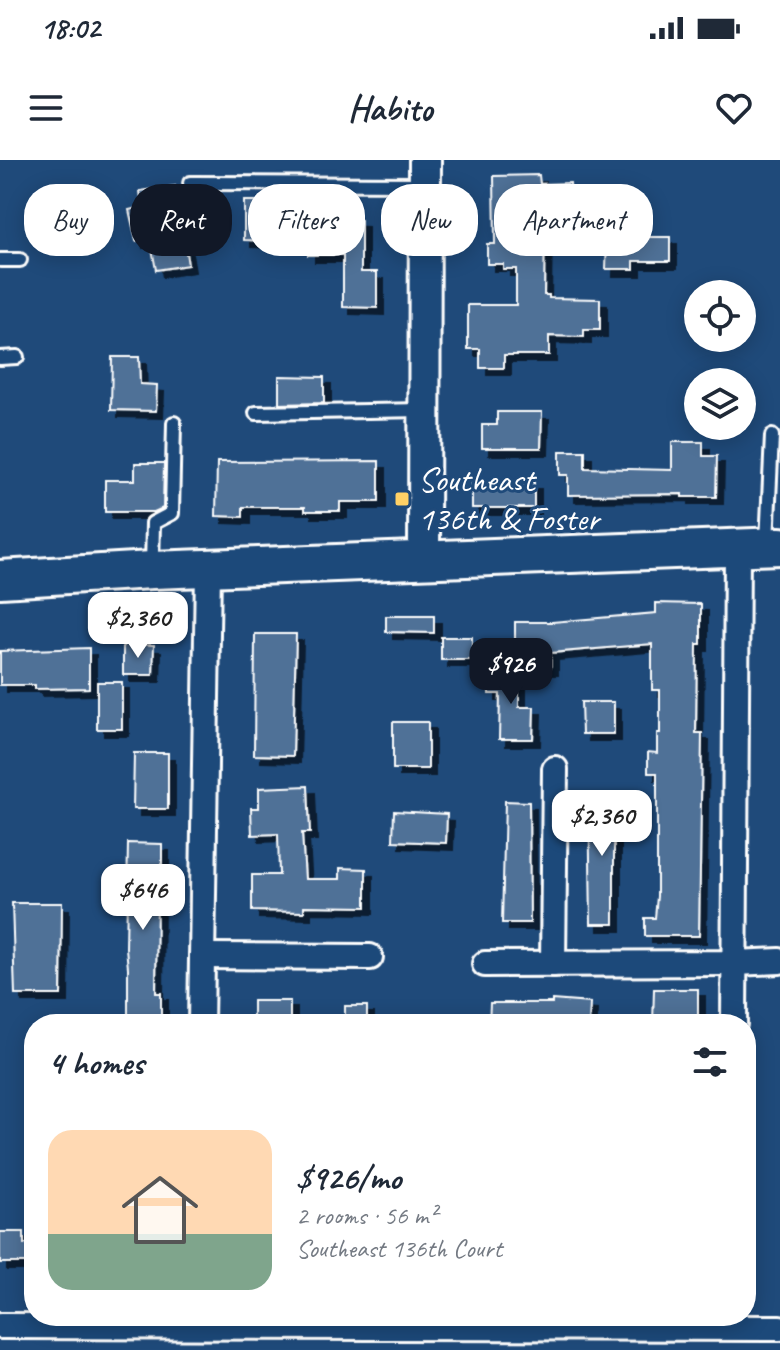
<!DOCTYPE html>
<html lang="en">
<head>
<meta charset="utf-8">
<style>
  :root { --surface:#fff; --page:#f2f2f3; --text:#1f2937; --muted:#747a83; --accent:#111827 }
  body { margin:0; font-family:Caveat,sans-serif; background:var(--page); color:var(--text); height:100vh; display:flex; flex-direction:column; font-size:30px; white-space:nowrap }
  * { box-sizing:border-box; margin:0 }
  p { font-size:26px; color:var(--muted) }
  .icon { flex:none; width:44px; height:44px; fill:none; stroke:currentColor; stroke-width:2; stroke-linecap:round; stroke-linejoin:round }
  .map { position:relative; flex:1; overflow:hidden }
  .details { position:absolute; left:24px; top:854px; width:732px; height:312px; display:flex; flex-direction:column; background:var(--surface); border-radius:32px; box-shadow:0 4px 20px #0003 }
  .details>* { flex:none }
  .hud { position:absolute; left:24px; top:24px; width:732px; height:72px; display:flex; gap:16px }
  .fabs { position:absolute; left:684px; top:120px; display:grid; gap:16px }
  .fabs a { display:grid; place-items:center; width:72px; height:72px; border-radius:50%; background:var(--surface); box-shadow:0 4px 20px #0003; font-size:40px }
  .price { position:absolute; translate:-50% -68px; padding:0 18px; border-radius:16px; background:#fff; color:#222; font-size:26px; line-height:52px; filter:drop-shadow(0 2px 4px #0008) }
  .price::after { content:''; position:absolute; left:50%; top:48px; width:24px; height:18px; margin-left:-12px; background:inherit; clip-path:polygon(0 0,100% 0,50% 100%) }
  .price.selected { background:var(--accent); color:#fff }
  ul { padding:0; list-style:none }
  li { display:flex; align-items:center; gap:24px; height:200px; padding:0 24px }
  li span { display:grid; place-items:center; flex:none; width:224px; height:160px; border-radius:24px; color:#555 }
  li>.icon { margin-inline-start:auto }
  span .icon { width:96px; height:96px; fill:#fffc; stroke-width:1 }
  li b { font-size:34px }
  h2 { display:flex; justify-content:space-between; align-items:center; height:96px; padding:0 24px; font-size:34px }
  .pill { padding:0 28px; border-radius:32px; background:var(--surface); box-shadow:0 4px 20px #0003; font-size:28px; line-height:72px }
  .pill.selected { background:var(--accent); color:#fff }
  .status { display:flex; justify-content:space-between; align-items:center; height:56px; padding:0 40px; background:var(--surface); direction:ltr }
  .status svg { height:22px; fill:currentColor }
  header { display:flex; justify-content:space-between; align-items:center; height:104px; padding:0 24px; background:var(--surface); font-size:36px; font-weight:600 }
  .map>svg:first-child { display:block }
  .building { fill:#507197; stroke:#fff; stroke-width:2; filter:url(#shadow) }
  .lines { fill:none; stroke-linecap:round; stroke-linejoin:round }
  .service-casing { stroke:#fff; stroke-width:18 }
  .minor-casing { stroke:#fff; stroke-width:30 }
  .tertiary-casing { stroke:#fff; stroke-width:36 }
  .primary-casing { stroke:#fff; stroke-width:42 }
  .service { stroke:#1f4a7a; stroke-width:12 }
  .minor { stroke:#1f4a7a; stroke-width:24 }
  .tertiary { stroke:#1f4a7a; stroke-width:30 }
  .primary { stroke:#1f4a7a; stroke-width:36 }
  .poi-dot { fill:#ffd166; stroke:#1f4a7a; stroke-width:3 }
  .labels { text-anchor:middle; stroke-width:6; stroke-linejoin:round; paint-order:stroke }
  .poi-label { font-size:34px; fill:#fff; stroke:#1f4a7a; text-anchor:start }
</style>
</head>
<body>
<div class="status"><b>18:02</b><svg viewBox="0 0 49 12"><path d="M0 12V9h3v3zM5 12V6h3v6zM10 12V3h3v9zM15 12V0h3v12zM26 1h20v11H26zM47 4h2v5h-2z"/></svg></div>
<header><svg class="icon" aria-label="menu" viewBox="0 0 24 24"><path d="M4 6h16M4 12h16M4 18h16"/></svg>Habito<svg class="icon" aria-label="heart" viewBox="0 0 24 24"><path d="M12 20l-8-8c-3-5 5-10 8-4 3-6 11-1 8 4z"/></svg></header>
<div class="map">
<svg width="780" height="1190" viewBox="0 0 780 1190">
  <defs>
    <filter id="shadow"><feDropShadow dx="7" dy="7" stdDeviation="0" flood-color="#0009"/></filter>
  </defs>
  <rect width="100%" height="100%" fill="#1f4a7a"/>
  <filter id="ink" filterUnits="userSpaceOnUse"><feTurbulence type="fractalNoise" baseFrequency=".0125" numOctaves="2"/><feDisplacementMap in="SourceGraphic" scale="16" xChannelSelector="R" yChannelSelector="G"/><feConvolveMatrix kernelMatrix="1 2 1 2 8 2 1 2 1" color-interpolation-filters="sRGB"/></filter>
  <g filter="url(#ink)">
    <!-- building -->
    <g class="building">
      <path d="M539,15L540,24L570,23L572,53L545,54L544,135H549V138L600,139V170H584V177L549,176V195H504V208H480V189H468V145H516V109H503V104H487V84H495L494,16Z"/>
      <path d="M175,26L188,105L156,110L150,78L136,81L129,50L142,47L140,31Z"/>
      <path d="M244,41H269V81L244,80Z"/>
      <path d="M332,59L361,60V112H377V148L343,147V95H308V77H332Z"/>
      <path d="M648,77H670V101H634V109H606L607,78L648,79Z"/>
      <path d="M112,197H139L140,224L157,225L156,251L111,250Z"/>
      <path d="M279,216L324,217V243L279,244Z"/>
      <path d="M497,252H542L541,288H482V265H497Z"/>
      <path d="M672,282H703V296H717L716,337H682V334L568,335V315H560V291H585V308L672,310Z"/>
      <path d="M379,301V342H340V351H305V347H243V357L216,356L217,302Z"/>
      <path d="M135,303H164L163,348L154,352H105V320H135Z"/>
      <rect x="472" y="322" width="62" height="26"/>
      <path d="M656,443L701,444V484H697L696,573H702L699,776H645V758H655L657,736V613H648V592L657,593V573H660V530H652V484L551,493V508H515V462H552L656,453Z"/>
      <path d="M386,456H434V473L386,472Z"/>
      <path d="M255,474H296L293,596L254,595Z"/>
      <rect x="441" y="477" width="31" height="23"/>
      <path d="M123,484L154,485L153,515H123Z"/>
      <path d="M89,488V528L35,529V525H0V491Z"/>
      <path d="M489,511H519V547H534L533,579H499L500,534H489Z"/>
      <rect x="97" y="522" width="25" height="47"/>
      <path d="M581,542H614V574H582Z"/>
      <rect x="393" y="562" width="35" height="47"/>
      <path d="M134,593H168V649H133Z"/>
      <path d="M308,626L310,673H302L305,719H340V708L366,709V747L304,746V752L252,751V715H279L278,674L252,675L251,648H259V628Z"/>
      <path d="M589,634H614V764H591Z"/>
      <path d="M505,641L529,642L530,763H502Z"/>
      <path d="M394,651L447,654L446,683L393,681Z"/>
      <path d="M128,683L162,684V729H157L156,833H161V864H128V808L126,788Z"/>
      <path d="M12,743H62L61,835H15Z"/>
      <path d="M654,829H698V864H653Z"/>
      <path d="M552,840L590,843L589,864H489L490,843H552Z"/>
      <rect x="253" y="841" width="37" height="23"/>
      <rect x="345" y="846" width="22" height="18"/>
      <path d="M0,1072H24V1084H34V1103H0Z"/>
    </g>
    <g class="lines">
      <defs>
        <g id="service">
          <path d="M190,23L423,24"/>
          <path d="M0,100H20"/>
          <path d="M0,198L17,197"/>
          <path d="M256,253L424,250"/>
          <path d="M767,383L772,276"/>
          <path d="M152,407L153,363L172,353L174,263"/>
        </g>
        <g id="minor">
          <path d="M202,796L370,797"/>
          <path d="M485,804L735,803L780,801"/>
          <path d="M553,804L555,609"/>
          <path d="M201,864L208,409"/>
          <path d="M734,864L737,388"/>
          <path d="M0,1166L780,1168"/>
        </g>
        <path id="tertiary" d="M424,400L425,0"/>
        <path id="primary" d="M0,419L152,410L780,386"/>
      </defs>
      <!-- service casing -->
      <use href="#service" class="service-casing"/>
      <!-- minor casing -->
      <use href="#minor" class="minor-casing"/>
      <!-- tertiary casing -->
      <use href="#tertiary" class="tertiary-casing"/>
      <!-- primary casing -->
      <use href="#primary" class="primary-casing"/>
      <!-- service -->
      <use href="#service" class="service"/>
      <!-- minor -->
      <use href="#minor" class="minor"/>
      <!-- tertiary -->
      <use href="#tertiary" class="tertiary"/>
      <!-- primary -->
      <use href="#primary" class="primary"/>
    </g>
  </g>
  <!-- markers -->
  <rect class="poi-dot" x="394" y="331" width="16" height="16" rx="4"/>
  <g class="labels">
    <!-- poi labels -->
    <g class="poi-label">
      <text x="418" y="331">Southeast<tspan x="418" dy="39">136th &amp; Foster</tspan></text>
    </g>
  </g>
</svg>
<div class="fabs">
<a><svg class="icon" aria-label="locate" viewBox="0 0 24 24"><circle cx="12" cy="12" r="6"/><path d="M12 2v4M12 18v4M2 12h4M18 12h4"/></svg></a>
<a><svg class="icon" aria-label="layers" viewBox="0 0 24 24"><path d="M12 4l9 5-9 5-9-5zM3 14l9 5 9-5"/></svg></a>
</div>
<b class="price" style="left:138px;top:500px">$2,360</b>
<b class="price selected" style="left:511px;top:546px">$926</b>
<b class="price" style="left:602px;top:698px">$2,360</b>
<b class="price" style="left:143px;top:772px">$646</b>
<div class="hud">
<a class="pill">Buy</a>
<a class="pill selected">Rent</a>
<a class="pill">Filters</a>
<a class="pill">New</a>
<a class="pill">Apartment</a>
</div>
<section class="details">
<h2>4 homes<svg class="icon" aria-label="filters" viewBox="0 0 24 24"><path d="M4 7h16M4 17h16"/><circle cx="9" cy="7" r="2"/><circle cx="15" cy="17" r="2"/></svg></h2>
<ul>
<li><span style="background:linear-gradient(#ffd9b3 65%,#7fa58c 0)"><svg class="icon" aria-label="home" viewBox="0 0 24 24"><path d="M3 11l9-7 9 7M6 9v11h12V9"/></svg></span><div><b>$926/mo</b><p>2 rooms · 56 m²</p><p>Southeast 136th Court</p></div></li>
</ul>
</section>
</div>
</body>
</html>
